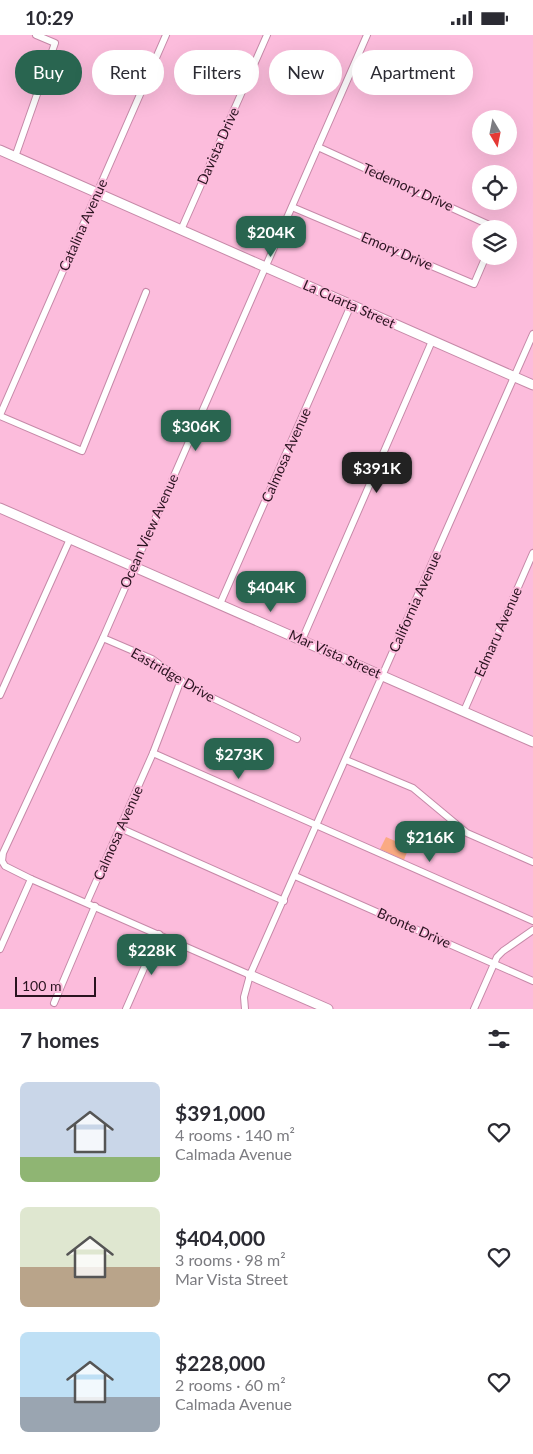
<!DOCTYPE html>
<html lang="en">
<head>
<meta charset="utf-8">
<style>
  :root { --surface:#fff; --page:#f7f7f7; --text:#2b2b33; --muted:#7c7c81; --accent:#296550 }
  body { margin:0; font-family:Lato,sans-serif; background:var(--page); color:var(--text); height:100vh; display:flex; flex-direction:column; font-size:19px; white-space:nowrap }
  * { box-sizing:border-box; margin:0 }
  p { font-size:16px; color:var(--muted) }
  .icon { flex:none; width:28px; height:28px; fill:none; stroke:currentColor; stroke-width:2; stroke-linecap:round; stroke-linejoin:round }
  .map { position:relative; height:974px; overflow:hidden }
  .side { display:flex; flex-direction:column; background:var(--surface); flex:1 }
  .side>* { flex:none }
  .hud { position:absolute; left:15px; top:15px; width:504px; height:45px; display:flex; gap:10px }
  .needle { width:32px; rotate:170deg }
  .fabs { position:absolute; left:472px; top:75px; display:grid; gap:10px }
  .fabs a { display:grid; place-items:center; width:45px; height:45px; border-radius:50%; background:var(--surface); box-shadow:0 5px 20px #0002; font-size:25px }
  .scale { position:absolute; left:15px; bottom:12px; width:81px; box-sizing:border-box; padding-left:5px; border:2px solid #2a1320; border-top:0; font-size:14px; line-height:18px; white-space:nowrap; color:#2a1320; -webkit-text-stroke:4px #fcbcdc; paint-order:stroke }
  .price { position:absolute; translate:-50% -42px; padding:0 11px; border-radius:10px; background:var(--accent); color:#fff; font-size:16px; line-height:32px; filter:drop-shadow(0 1px 2px #0008) }
  .price::after { content:''; position:absolute; left:50%; top:30px; width:15px; height:11px; margin-left:-8px; background:inherit; clip-path:polygon(0 0,100% 0,50% 100%) }
  .price.on { background:#222; color:#fff }
  ul { padding:0; list-style:none }
  li { display:flex; align-items:center; gap:15px; height:125px; padding:0 20px }
  li span { display:grid; place-items:center; flex:none; width:140px; height:100px; border-radius:8px; color:#555 }
  li>.icon { margin-inline-start:auto }
  span .icon { width:60px; height:60px; fill:#fffc; stroke-width:1 }
  li b { font-size:21px }
  h2 { display:flex; justify-content:space-between; align-items:center; height:60px; padding:0 20px; font-size:21px }
  .pill { padding:0 18px; border-radius:22px; background:var(--surface); box-shadow:0 5px 20px #0002; font-size:18px; line-height:45px }
  .pill.on { background:var(--accent); color:#fff }
  .status { display:flex; justify-content:space-between; align-items:center; height:35px; padding:0 25px; background:var(--surface); direction:ltr }
  .status svg { height:14px; fill:currentColor }
  .map>svg:first-child { display:block }
  .green { fill:#faaa82 }
  .lines { fill:none; stroke-linecap:round; stroke-linejoin:round }
  .street-casing { stroke:#c689a8; stroke-width:8 }
  .secondary-casing { stroke:#c689a8; stroke-width:11 }
  .street { stroke:#fff; stroke-width:6 }
  .secondary { stroke:#fff; stroke-width:9 }
  .labels { text-anchor:middle; stroke-width:4; stroke-linejoin:round; paint-order:stroke }
  .street-label { font-size:14px; fill:#2a1320; stroke:#fcbcdc }
</style>
</head>
<body>
<div class="status"><b>10:29</b><svg viewBox="0 0 49 12"><path d="M0 12V9h3v3zM5 12V6h3v6zM10 12V3h3v9zM15 12V0h3v12zM26 1h20v11H26zM47 4h2v5h-2z"/></svg></div>
<div class="map">
<svg width="533" height="974" viewBox="0 0 533 974">
  <rect width="100%" height="100%" fill="#fcbcdc"/>
  <!-- green -->
  <path class="green" d="M386,802L409,812L404,825L380,814Z"/>
  <g class="lines">
    <defs>
      <g id="street">
        <path d="M318,112L498,194"/>
        <path d="M15,122L55,8L36,0"/>
        <path d="M292,172L474,249L486,221"/>
        <path d="M181,195L267,0"/>
        <path d="M0,380L166,0"/>
        <path d="M0,381L82,416L146,257"/>
        <path d="M220,569L351,270"/>
        <path d="M103,603L152,624L188,651L297,704"/>
        <path d="M302,605L432,306"/>
        <path d="M0,660L70,504"/>
        <path d="M464,676L533,518"/>
        <path d="M153,718L533,886"/>
        <path d="M346,725L413,753L467,798L533,827"/>
        <path d="M120,793L284,866"/>
        <path d="M295,841L533,946"/>
        <path d="M87,867L153,718L181,645"/>
        <path d="M0,914L31,844"/>
        <path d="M250,940L31,844L5,831L2,826L3,818L103,603L367,0"/>
        <path d="M54,968L95,871"/>
        <path d="M126,974L159,899"/>
        <path d="M245,974L244,962L250,940L533,299"/>
        <path d="M474,974L497,922L503,916L533,895"/>
      </g>
      <g id="secondary">
        <path d="M0,115L533,350"/>
        <path d="M0,473L533,707"/>
        <path d="M250,940L328,974"/>
      </g>
    </defs>
    <!-- street casing -->
    <use href="#street" class="street-casing"/>
    <!-- secondary casing -->
    <use href="#secondary" class="secondary-casing"/>
    <!-- street -->
    <use href="#street" class="street"/>
    <!-- secondary -->
    <use href="#secondary" class="secondary"/>
  </g>
  <g class="labels">
    <!-- street labels -->
    <g class="street-label">
      <text transform="translate(218 111) rotate(-66)" y="5">Davista Drive</text>
      <text transform="translate(408 152) rotate(24)" y="5">Tedemory Drive</text>
      <text transform="translate(83 190) rotate(-66)" y="5">Catalina Avenue</text>
      <text transform="translate(397 216) rotate(23)" y="5">Emory Drive</text>
      <text transform="translate(349 269) rotate(24)" y="5">La Cuarta Street</text>
      <text transform="translate(286 420) rotate(-66)" y="5">Calmosa Avenue</text>
      <text transform="translate(149 496) rotate(-66)" y="5">Ocean View Avenue</text>
      <text transform="translate(415 567) rotate(-66)" y="5">California Avenue</text>
      <text transform="translate(498 597) rotate(-66)" y="5">Edmaru Avenue</text>
      <text transform="translate(335 619) rotate(24)" y="5">Mar Vista Street</text>
      <text transform="translate(173 640) rotate(30)" y="5">Eastridge Drive</text>
      <text transform="translate(118 798) rotate(-66)" y="5">Calmosa Avenue</text>
      <text transform="translate(414 893) rotate(24)" y="5">Bronte Drive</text>
    </g>
  </g>
</svg>
<div class="fabs">
<a><svg class="needle" viewBox="-14 -14 28 28"><path d="M0-13l5 13h-10z" fill="#e53935"/><path d="M0 13l5-13h-10z" fill="#7c7c81"/></svg></a>
<a><svg class="icon" aria-label="locate" viewBox="0 0 24 24"><circle cx="12" cy="12" r="6"/><path d="M12 2v4M12 18v4M2 12h4M18 12h4"/></svg></a>
<a><svg class="icon" aria-label="layers" viewBox="0 0 24 24"><path d="M12 4l9 5-9 5-9-5zM3 14l9 5 9-5"/></svg></a>
</div>
<div class="scale">100 m</div>
<b class="price" style="left:271px;top:223px">$204K</b>
<b class="price" style="left:196px;top:417px">$306K</b>
<b class="price on" style="left:377px;top:459px">$391K</b>
<b class="price" style="left:271px;top:578px">$404K</b>
<b class="price" style="left:239px;top:745px">$273K</b>
<b class="price" style="left:430px;top:828px">$216K</b>
<b class="price" style="left:152px;top:941px">$228K</b>
<div class="hud">
<a class="pill on">Buy</a>
<a class="pill">Rent</a>
<a class="pill">Filters</a>
<a class="pill">New</a>
<a class="pill">Apartment</a>
</div>
</div>
<section class="side">
<h2>7 homes<svg class="icon" aria-label="filters" viewBox="0 0 24 24"><path d="M4 7h16M4 17h16"/><circle cx="9" cy="7" r="2"/><circle cx="15" cy="17" r="2"/></svg></h2>
<ul>
<li><span style="background:linear-gradient(#c9d6e8 75%,#8fb573 0)"><svg class="icon" aria-label="home" viewBox="0 0 24 24"><path d="M3 11l9-7 9 7M6 9v11h12V9"/></svg></span><div><b>$391,000</b><p>4 rooms · 140 m²</p><p>Calmada Avenue</p></div><svg class="icon" aria-label="heart" viewBox="0 0 24 24"><path d="M12 20l-8-8c-3-5 5-10 8-4 3-6 11-1 8 4z"/></svg></li>
<li><span style="background:linear-gradient(#dfe7d0 60%,#b9a48a 0)"><svg class="icon" aria-label="home" viewBox="0 0 24 24"><path d="M3 11l9-7 9 7M6 9v11h12V9"/></svg></span><div><b>$404,000</b><p>3 rooms · 98 m²</p><p>Mar Vista Street</p></div><svg class="icon" aria-label="heart" viewBox="0 0 24 24"><path d="M12 20l-8-8c-3-5 5-10 8-4 3-6 11-1 8 4z"/></svg></li>
<li><span style="background:linear-gradient(#bfe0f5 65%,#9aa5b1 0)"><svg class="icon" aria-label="home" viewBox="0 0 24 24"><path d="M3 11l9-7 9 7M6 9v11h12V9"/></svg></span><div><b>$228,000</b><p>2 rooms · 60 m²</p><p>Calmada Avenue</p></div><svg class="icon" aria-label="heart" viewBox="0 0 24 24"><path d="M12 20l-8-8c-3-5 5-10 8-4 3-6 11-1 8 4z"/></svg></li>
</ul>
</section>
</body>
</html>
